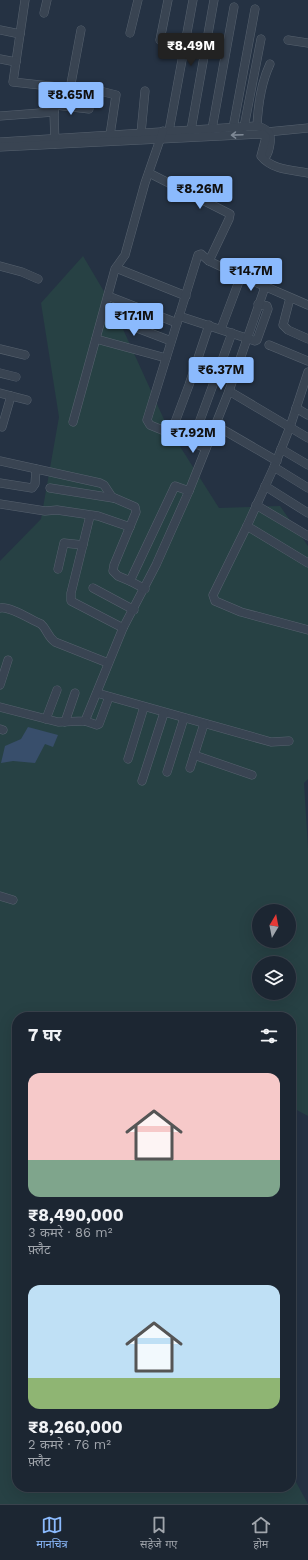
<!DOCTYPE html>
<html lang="hi">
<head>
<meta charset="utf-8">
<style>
  :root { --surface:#1c2632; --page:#252e3a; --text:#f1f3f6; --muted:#a0a5ac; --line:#3a434d; --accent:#8bbafd }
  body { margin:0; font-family:"Work Sans","Noto Sans Devanagari",sans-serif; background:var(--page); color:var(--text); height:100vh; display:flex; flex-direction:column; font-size:15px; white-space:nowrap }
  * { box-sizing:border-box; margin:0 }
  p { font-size:13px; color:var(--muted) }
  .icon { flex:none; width:22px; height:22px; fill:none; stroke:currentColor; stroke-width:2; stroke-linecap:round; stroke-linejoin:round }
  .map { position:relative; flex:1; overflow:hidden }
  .details { position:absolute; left:12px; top:1012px; width:284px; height:480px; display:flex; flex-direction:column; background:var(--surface); border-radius:16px; box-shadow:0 4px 16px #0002,0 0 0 1px var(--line) }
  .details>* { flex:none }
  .needle { width:26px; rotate:10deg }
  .controls { position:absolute; left:252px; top:904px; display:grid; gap:8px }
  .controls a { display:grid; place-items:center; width:44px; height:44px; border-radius:50%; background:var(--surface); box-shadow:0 4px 16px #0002,0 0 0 1px var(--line); font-size:20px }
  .price { position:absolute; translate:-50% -34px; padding:0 9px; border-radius:4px; background:var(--accent); color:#111; font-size:13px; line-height:26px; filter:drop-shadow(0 1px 2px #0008) }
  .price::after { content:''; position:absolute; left:50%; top:24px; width:12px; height:9px; margin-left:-6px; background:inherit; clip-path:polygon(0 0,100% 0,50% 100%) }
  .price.on { background:#222; color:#fff }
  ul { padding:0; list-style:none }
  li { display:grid; align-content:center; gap:8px; height:212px; padding:0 16px }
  li span { display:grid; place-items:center; height:124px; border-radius:12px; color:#555 }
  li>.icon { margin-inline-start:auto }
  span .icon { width:72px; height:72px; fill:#fffc; stroke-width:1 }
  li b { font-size:17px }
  h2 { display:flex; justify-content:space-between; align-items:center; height:48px; padding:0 16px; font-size:17px }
  .tab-bar { display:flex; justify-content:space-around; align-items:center; height:56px; border-top:1px solid var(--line); background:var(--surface); font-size:11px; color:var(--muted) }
  .tab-bar a { display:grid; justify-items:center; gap:2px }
  .tab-bar .on { color:var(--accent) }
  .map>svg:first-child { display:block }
  .green { fill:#274144; fill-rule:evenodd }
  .water { fill:#384e6b }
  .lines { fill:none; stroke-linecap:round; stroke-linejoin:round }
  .minor-casing { stroke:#57626f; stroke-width:9 }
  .minor { stroke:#394452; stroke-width:8 }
  .oneway { stroke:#7e8895 }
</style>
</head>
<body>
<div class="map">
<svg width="308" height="1504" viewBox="0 0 308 1504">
  <rect width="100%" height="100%" fill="#253243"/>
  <!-- green -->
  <path class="green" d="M83,256L112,305L167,426L219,508L280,506L308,546V779L304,783L308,848V1116L291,1107V1017H17V1487H291V1473L308,1504H0V561L41,519L59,417L41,303ZM259,911H289V941H259ZM259,963H289V993H259Z"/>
  <!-- water -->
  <path class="water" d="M28,727L58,735L53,747L45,744L35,763L13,761L1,763L5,746L21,739Z"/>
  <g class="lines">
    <defs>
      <g id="minor">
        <path d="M25,0L13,82L104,92L116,95L110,135"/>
        <path d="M44,13L47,0"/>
        <path d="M0,30L20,34"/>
        <path d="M130,33L138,0"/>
        <path d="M160,40L168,0"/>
        <path d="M288,40L308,43"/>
        <path d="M0,59L16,62"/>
        <path d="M70,89L81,30"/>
        <path d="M55,105L89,109"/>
        <path d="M0,116L54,112"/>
        <path d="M257,126C258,105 261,83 270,64"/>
        <path d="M244,127L261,39"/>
        <path d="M233,128L255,9"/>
        <path d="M212,129L234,7"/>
        <path d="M191,130L214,0"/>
        <path d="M169,131L193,0"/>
        <path d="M141,133L145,91"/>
        <path d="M264,133L267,132L308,128"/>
        <path d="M0,142L257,126C261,127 266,129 269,133C272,139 269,155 264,158"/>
        <path d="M55,144L54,112L57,87"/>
        <path d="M0,147L263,134L266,137L261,156C272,170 292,170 308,173"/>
        <path d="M149,173L230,214L229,219L209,261"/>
        <path d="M0,266L22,272L38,279"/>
        <path d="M116,268L186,296"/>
        <path d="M108,296L177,323"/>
        <path d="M290,298L283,325L288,330L308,339"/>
        <path d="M103,315L171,341"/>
        <path d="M179,316L255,341L257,340L268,309L267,306L258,304"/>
        <path d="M221,329L241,276"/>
        <path d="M96,339L166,358"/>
        <path d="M269,345L308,361"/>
        <path d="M0,349L25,355"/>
        <path d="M308,372L290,427L274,467L247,526L213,595L215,601L241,612L308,630"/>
        <path d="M0,373L16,377"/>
        <path d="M229,391L308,438"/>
        <path d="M0,393L27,400"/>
        <path d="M296,408L308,415"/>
        <path d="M73,422L115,269L125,255L145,183L163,131"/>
        <path d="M215,425L277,461"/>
        <path d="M2,427L11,396"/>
        <path d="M171,433L189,385L209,325"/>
        <path d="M192,442L232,333"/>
        <path d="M206,448L150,425L147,420L198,255L201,254L209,261L241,276L308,305"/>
        <path d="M281,449L308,465"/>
        <path d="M0,461L100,483L104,485L112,497L135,507L136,512L114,565L113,571L118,576L130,581"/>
        <path d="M274,467L308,488"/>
        <path d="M0,483L32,488L35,484L36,469"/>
        <path d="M265,486L308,513"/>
        <path d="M50,488L113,498"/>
        <path d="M0,504L45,511L57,510L98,516L130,527"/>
        <path d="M256,505L308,536"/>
        <path d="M90,516L71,593V601L123,628L156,565L189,491L229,391L265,287"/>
        <path d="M247,526L308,563"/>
        <path d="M58,569L64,543L83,545"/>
        <path d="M93,588L134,610"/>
        <path d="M145,589L130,581L175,486L189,491"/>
        <path d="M0,608C10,606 31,620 41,624C47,629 47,636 55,642L108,663"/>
        <path d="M0,685L8,660"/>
        <path d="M97,693L271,742L289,741"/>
        <path d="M0,707L58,722L85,721L123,628"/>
        <path d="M46,719L57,690"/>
        <path d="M85,721L97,725L99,724L109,697"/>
        <path d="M65,722L75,693"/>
        <path d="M0,729L3,730"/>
        <path d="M194,755L252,775"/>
        <path d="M128,759L144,707"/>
        <path d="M190,768L204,724"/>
        <path d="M167,772L184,718"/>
        <path d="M142,781L164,713"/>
        <path d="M0,896L13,900"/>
      </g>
    </defs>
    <!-- minor casing -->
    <use href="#minor" class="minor-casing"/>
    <!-- minor -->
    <use href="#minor" class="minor"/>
  </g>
  <!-- one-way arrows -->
  <defs><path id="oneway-shaft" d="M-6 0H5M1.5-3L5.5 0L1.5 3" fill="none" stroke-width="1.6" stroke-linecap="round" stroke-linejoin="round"/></defs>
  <use class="oneway" href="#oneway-shaft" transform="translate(237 135) rotate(178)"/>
</svg>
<div class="controls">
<a><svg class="needle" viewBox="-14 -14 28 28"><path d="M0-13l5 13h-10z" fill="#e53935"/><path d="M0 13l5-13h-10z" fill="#a0a5ac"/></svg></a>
<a><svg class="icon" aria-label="layers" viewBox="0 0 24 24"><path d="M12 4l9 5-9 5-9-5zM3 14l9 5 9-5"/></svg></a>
</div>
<b class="price on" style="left:191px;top:67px">₹8.49M</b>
<b class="price" style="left:71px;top:116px">₹8.65M</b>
<b class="price" style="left:200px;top:210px">₹8.26M</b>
<b class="price" style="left:251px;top:292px">₹14.7M</b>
<b class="price" style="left:134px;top:337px">₹17.1M</b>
<b class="price" style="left:221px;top:391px">₹6.37M</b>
<b class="price" style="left:193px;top:454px">₹7.92M</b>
<section class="details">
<h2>7 घर<svg class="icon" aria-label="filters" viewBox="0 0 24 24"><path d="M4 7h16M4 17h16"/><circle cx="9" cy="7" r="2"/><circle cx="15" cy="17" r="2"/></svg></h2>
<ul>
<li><span style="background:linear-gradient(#f6c9c9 70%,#7fa58c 0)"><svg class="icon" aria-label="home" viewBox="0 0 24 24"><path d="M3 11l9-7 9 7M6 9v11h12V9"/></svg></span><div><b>₹8,490,000</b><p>3 कमरे · 86 m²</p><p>फ़्लैट</p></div></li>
<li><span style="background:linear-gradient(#bfe0f5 75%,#8fb573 0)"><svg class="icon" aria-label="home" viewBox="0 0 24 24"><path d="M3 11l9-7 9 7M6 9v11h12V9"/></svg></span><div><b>₹8,260,000</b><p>2 कमरे · 76 m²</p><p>फ़्लैट</p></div></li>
</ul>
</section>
</div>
<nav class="tab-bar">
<a class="on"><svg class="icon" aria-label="map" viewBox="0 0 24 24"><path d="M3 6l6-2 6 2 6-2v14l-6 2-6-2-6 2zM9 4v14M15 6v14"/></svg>मानचित्र</a>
<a><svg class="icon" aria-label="saved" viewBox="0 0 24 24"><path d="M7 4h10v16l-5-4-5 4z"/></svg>सहेजे गए</a>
<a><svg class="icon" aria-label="home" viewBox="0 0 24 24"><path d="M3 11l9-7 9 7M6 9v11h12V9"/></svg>होम</a>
</nav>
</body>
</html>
